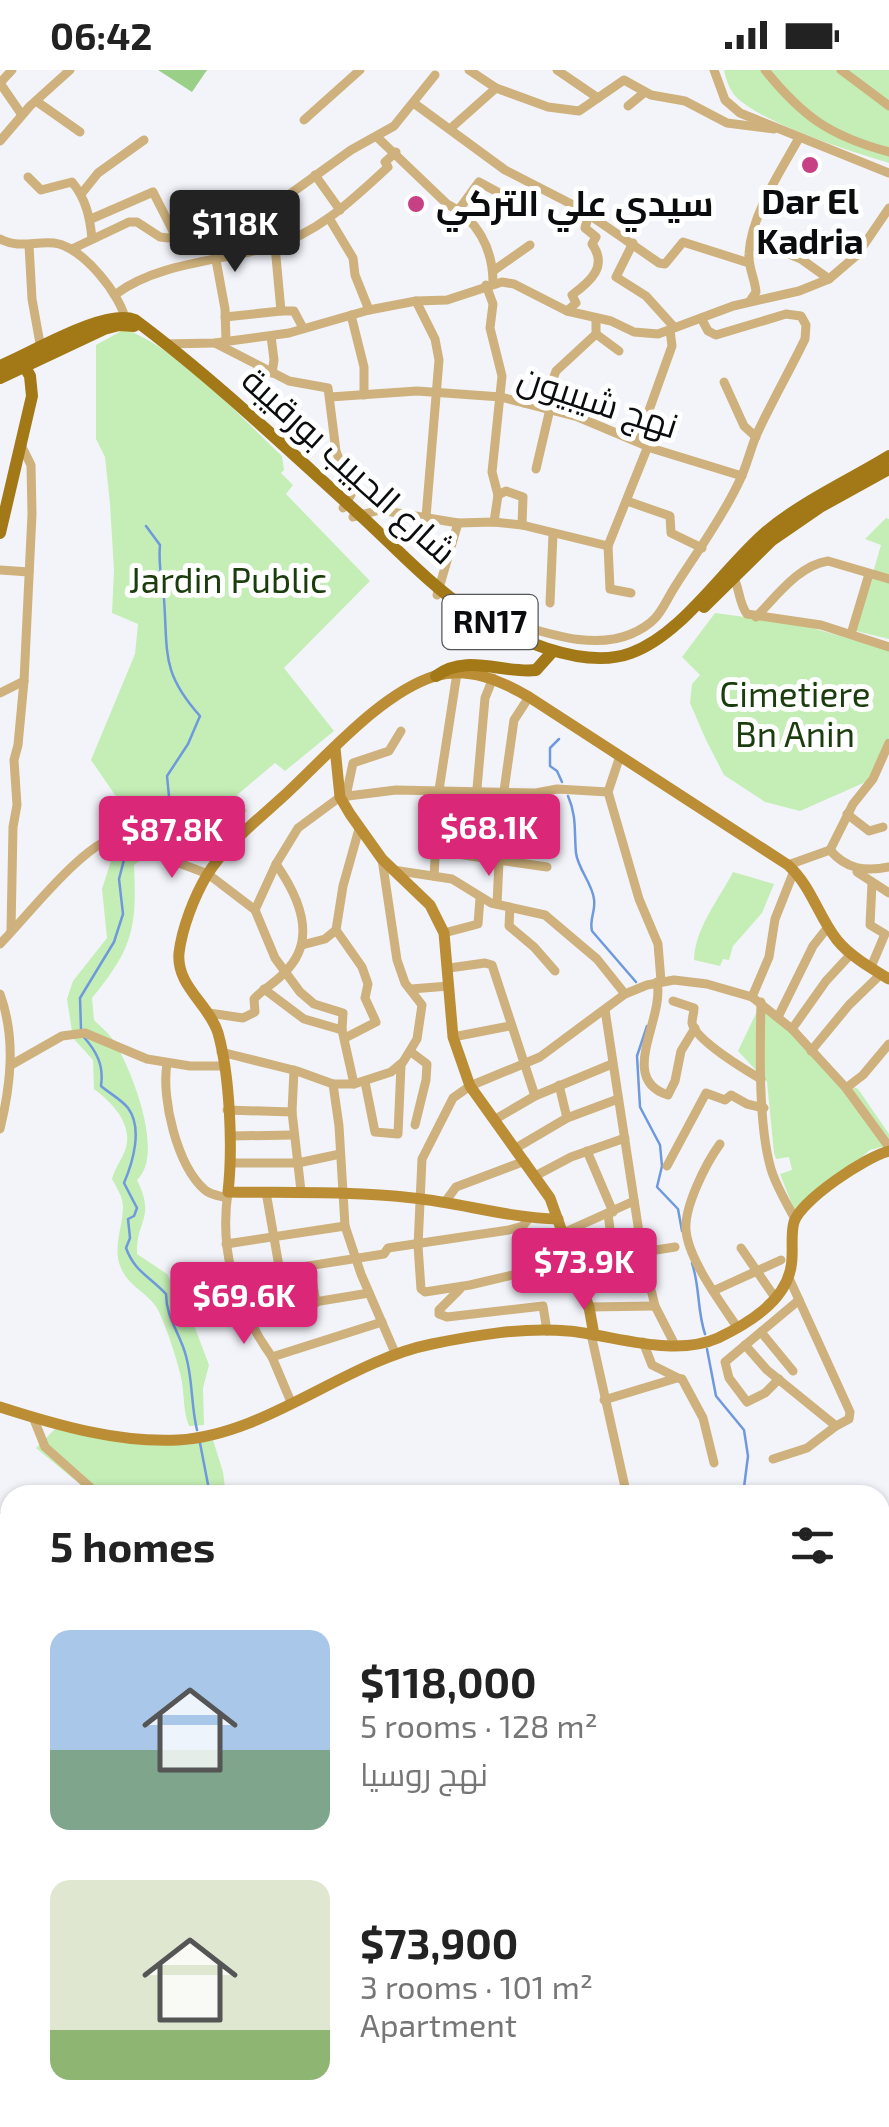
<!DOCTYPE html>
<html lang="en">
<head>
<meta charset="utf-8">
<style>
  :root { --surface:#fff; --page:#f2f2f2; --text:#222; --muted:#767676; --accent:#db2777 }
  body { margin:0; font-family:"Exo 2",Cairo,sans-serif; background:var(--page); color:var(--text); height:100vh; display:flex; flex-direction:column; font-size:38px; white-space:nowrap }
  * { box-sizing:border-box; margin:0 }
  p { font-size:32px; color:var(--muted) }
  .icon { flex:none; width:55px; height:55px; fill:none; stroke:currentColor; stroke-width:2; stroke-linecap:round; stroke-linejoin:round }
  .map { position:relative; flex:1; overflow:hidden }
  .drawer { position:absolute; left:0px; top:1415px; width:890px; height:642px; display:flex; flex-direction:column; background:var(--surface); border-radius:30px 30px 0 0; box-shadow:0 2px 8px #0004 }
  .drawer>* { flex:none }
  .price { position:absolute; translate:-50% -85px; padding:0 22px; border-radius:10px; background:var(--accent); color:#fff; font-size:32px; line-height:65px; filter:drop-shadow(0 2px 5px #0008) }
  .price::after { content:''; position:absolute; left:50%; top:60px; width:30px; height:22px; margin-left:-15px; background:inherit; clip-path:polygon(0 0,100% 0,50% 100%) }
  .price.active { background:#222; color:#fff }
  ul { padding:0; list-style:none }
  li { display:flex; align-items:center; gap:30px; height:250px; padding:0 50px }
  li span { display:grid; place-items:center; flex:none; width:280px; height:200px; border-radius:20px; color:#555 }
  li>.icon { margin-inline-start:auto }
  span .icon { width:120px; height:120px; fill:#fffc; stroke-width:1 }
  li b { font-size:42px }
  h2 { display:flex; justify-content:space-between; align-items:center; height:120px; padding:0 50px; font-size:42px }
  .status { display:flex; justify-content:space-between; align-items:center; height:70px; padding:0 50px; background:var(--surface); direction:ltr }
  .status svg { height:28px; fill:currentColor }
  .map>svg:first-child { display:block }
  .green { fill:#c4eeb6 }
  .forest { fill:#9acf88 }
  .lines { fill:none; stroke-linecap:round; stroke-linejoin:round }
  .stream { stroke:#6f99dd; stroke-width:2.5 }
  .street { stroke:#ceb17c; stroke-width:9 }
  .secondary { stroke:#bb8e36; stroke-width:11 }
  .primary { stroke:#a37817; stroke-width:12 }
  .poi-dot { fill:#c64083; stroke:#fff; stroke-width:4 }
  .labels { text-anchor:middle; stroke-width:10; stroke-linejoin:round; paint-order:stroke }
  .shield { fill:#fff; stroke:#545556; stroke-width:2.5 }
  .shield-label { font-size:32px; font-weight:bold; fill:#0b0c0e }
  .poi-label { font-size:35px; font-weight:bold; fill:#0b0c0e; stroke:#fff }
  .street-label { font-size:35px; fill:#0b0c0e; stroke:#fff }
  .park-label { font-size:35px; fill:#1b3d0d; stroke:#fff }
</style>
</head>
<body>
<div class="status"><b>06:42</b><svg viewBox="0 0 49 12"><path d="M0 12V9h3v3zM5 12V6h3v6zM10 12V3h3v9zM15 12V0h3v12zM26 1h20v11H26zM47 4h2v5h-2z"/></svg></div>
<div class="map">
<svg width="889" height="2057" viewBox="0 0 889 2057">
  <rect width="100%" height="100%" fill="#f2f4fa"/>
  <!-- green -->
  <g class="green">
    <path d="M724,0H889V93C849,81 767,55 737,28C730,21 726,10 724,0Z"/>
    <path d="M125,259C183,282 237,344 282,386L284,400L281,403L293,415L286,424L370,511L284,598L334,661L285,701L275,693L237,725L247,741L197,779L189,771L179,783C137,766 117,726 91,690L135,584L138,554L112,543L114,500L110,434L105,387L96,369V275Z"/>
    <path d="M886,448L889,449V569L856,561L881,475L865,469Z"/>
    <path d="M715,543L798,554L889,580V667L868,711L800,741L765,732L724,705L706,670L690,633L692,614L700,605L682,587Z"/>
    <path d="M124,770L148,785L134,795C137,858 133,878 92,928L94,950C101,957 110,964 115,973C132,1001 165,1084 137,1110C156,1149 136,1149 137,1184L167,1204L195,1258L209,1295L203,1318L204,1355L189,1356C182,1338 185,1321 180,1303C175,1284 168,1262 160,1244C152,1224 129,1218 121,1198C112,1178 123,1157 123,1137C123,1127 117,1118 112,1109C115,1099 118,1095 122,1087C138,1059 114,1034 94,1019L93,990L73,968L67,929L73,911L107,868L102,819L117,772Z"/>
    <path d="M733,802L774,814L762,843L733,876L729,890L723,889L720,896L694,890C695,858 718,831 733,802Z"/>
    <path d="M760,935L781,947L837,1008L858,1019L889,1064V1075L870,1080L795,1142L780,1104L792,1100L789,1087L776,1089L774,1083L767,1012L738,981Z"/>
    <path d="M55,1359C106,1368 162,1383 213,1370L223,1402L226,1425H93L36,1378Z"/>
  </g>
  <!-- forest -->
  <path class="forest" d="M158,0H207L192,22Z"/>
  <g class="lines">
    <!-- stream -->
    <g class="stream">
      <path d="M559,669L550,678V696L557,701L562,712"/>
      <path d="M568,726C577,746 574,763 576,783C578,799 592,813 594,829C596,841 589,849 592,861L636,912"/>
      <path d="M144,771L158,763L171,747L167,706L188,674L200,646C161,602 168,584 164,529C162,509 158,497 160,475L146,456"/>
      <path d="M647,956L637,986L640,1037L660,1075L662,1096L657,1117L678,1139L682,1161"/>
      <path d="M81,959L80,928L114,872L123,844L119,809L126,782L137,776"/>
      <path d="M83,966C97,982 104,995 101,1016C109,1023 122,1030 128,1038C143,1058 133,1092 124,1113L137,1138L134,1146L128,1149L130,1168L126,1178C135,1202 148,1205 166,1224C166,1248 180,1263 186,1286C193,1311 191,1336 197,1360"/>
      <path d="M692,1193C700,1217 697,1240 705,1264"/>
      <path d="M707,1279L716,1326L744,1360L748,1386L743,1425"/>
      <path d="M200,1373L210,1425"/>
      <path d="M624,2048L625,2057"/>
    </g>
    <!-- street -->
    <g class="street">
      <path d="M469,0L496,18"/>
      <path d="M557,0L598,28"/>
      <path d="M714,0L725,30L740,43L889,103"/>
      <path d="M765,0C803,47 830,66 889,82"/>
      <path d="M841,0L889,36"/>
      <path d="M0,13L22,45"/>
      <path d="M0,13L12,0"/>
      <path d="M36,31L80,62"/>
      <path d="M415,34L505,100L581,139L659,193L665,194L683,172L749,193"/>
      <path d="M628,36L645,22"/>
      <path d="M304,50L360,0"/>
      <path d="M451,58L496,18L548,37L579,41L624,10L651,25L685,31L727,53L774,59"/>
      <path d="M378,68L447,134C477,149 493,178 493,213"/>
      <path d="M0,71L30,36L70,0"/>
      <path d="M315,105L340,140"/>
      <path d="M28,107L41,120L72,112C86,129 90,147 92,169"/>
      <path d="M82,123L98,103L144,70"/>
      <path d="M274,132L287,171"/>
      <path d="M460,138L479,112L503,125"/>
      <path d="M329,148L353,188L355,205L369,240"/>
      <path d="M91,149L153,122L175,165"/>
      <path d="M0,169C19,179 35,171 54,173C82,176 122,226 126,252"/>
      <path d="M752,169L801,189L829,209"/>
      <path d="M633,173L616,207L646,226L674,257"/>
      <path d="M29,175L32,229L41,279"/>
      <path d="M275,176L281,241H294L303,258"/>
      <path d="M72,179L129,152H137L160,167L168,168L201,154L260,139L290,124L351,80L394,56L435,5"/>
      <path d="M216,190L225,239L226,271"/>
      <path d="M493,201L530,175"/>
      <path d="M486,215L493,234L490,258L502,306L492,402L498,425"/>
      <path d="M116,224C159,192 223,191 273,176C319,163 354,128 388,97L385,92L396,82"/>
      <path d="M416,231L435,269L439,290L426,447"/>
      <path d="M750,231L756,222C755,209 748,197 749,184C751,145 780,102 799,68"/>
      <path d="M567,241L576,233L572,225C591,211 608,196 592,174L596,167L585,158L589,144"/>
      <path d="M351,245L364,297V325"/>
      <path d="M225,247L281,241"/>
      <path d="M596,264L619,281"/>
      <path d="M271,266L274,290L272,303"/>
      <path d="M215,273L289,311L328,318L336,381L352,423L343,438"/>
      <path d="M165,274L215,273L289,263L369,240L416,231L447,230L502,212L514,214L567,241L611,251L634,262L658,264L733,236L799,221L829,209L857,185L889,138"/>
      <path d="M724,312L744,356L756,367"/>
      <path d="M330,327L417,321L501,327L578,347L654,379L742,406"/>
      <path d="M524,333L549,320L556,301L596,264V248"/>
      <path d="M638,371L672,276L670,260"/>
      <path d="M536,399L550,339"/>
      <path d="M627,431L670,446L671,463L702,478"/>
      <path d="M353,447L380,440L458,453L494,452L522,455L608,476"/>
      <path d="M494,452L498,425L506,421L523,427L522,455"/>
      <path d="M608,476L648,376"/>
      <path d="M608,476L610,519L631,523"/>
      <path d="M0,500L29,502"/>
      <path d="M732,504C740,517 738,532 747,544L821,555L889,577"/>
      <path d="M437,525L458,453"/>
      <path d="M550,533L553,464"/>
      <path d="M756,547C776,527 799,495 828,491L889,509"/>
      <path d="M526,557C559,567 598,578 631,564C661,551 661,538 676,515C697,482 720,451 737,416C746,400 749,383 756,366C771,333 789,302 805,269L806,255L801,246L786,244L716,265L708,261L701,248"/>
      <path d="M851,564L869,504"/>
      <path d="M0,623L24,611"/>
      <path d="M620,686L608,722L639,829L658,874L661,911"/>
      <path d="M346,726L353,693L389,681L401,661"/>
      <path d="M847,744L869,761L883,757"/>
      <path d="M499,756L514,650L529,627"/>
      <path d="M830,780L853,734L873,709L889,673"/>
      <path d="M436,781L547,797"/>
      <path d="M471,786L485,628L493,608"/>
      <path d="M493,790L499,756L546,759"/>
      <path d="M788,795L830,780C846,799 865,802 889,797"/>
      <path d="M393,800L452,809L491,833L545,845L597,889L625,924"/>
      <path d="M857,802L889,823"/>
      <path d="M434,806L439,720L457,603"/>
      <path d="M497,834L499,792"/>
      <path d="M510,837L509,856L534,877L555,901"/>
      <path d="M255,840L276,794L298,758L340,727L396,720L536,723L557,719L608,722"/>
      <path d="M11,860L13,757L17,735L14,690L18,675L24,611L32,444L31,395L22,377"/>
      <path d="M444,863L478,854L480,828"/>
      <path d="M0,874C26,848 88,766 124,765L150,782L208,804L255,840L275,888L300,922L314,934L343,943L342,960L354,1014"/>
      <path d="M302,875L325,869L336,860"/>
      <path d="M871,897L885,864L870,855L872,813"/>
      <path d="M449,898L485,893L492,895L535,1026"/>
      <path d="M657,912C665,949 617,1009 668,1025L675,1011L681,981L695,958"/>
      <path d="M264,919L304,949L342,960"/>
      <path d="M411,919L449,916"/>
      <path d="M0,924C16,968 11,1014 0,1059"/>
      <path d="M752,927L769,887L775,849L794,801"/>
      <path d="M673,931L694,938C694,943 692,948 692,953C695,970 747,1001 761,1009"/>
      <path d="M761,932C760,978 758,1055 771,1099C776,1116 786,1132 795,1149"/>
      <path d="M605,940L642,1182L655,1236L675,1275"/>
      <path d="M209,943L243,948L255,942L254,929C263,919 275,913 284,903C319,870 299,827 276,794"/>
      <path d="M778,947L813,876L828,857"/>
      <path d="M792,959L826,911L851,884"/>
      <path d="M453,967L510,956"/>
      <path d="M345,968L376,952L365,928L368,914L362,897L336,860L343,816L359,759"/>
      <path d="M811,981L849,935L881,904"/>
      <path d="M221,982L297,1001L333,1014H354L391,1002L403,992L417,969L422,935L405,913L397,890L382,789"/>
      <path d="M411,982L427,994L426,1010L415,1055"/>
      <path d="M167,994C161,1028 177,1096 205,1120C211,1125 220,1126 227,1128"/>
      <path d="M11,995L62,966L85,963L147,989L190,996H223"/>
      <path d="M365,1012L375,1062L398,1064L401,995"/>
      <path d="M333,1014L339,1056L345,1156L361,1204L396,1285"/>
      <path d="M559,1015L567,1048"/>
      <path d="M846,1018L889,1077"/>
      <path d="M227,1040L292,1042L301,1121"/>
      <path d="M292,1042L294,1000"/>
      <path d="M494,1050L535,1026L612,994"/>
      <path d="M231,1066L293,1065"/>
      <path d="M720,1074C706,1093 684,1137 686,1160C688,1189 721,1233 737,1257"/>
      <path d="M516,1078L567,1048L618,1029"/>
      <path d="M587,1081L613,1142"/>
      <path d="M231,1093H298L340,1084"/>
      <path d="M667,1096L706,1023L725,1030L731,1025L747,1034L764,1038"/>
      <path d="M537,1105L571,1087L625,1068"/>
      <path d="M228,1122C219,1182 237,1238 272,1287L382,1252"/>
      <path d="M266,1122L280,1202"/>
      <path d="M445,1132L456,1117L525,1091"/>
      <path d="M608,1144L614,1188"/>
      <path d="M563,1163L634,1131"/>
      <path d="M226,1174L345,1156"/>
      <path d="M741,1178L776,1229"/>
      <path d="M573,1191L470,1215L425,1222L421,1219L418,1176L422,1089L453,1028L470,1016L540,987L625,924L647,915L674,910L707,914L752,927L792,959L846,1018L863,1005L889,974"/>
      <path d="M310,1197L316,1233"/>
      <path d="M576,1200L631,1184L675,1177"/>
      <path d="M232,1208L384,1184L388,1178L509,1160L523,1156L529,1148"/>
      <path d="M460,1219L439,1240V1244L447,1247L543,1236L547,1261"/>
      <path d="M713,1221L781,1190"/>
      <path d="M589,1237L655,1236"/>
      <path d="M248,1243L369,1223"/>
      <path d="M761,1262L793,1301"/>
      <path d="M591,1264L625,1417"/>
      <path d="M643,1272L652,1295L676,1307"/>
      <path d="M745,1275L767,1300L836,1356L849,1349L850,1342L789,1208"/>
      <path d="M272,1287L291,1332"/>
      <path d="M779,1309L765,1323L747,1332L729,1308L725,1292L799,1230"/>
      <path d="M604,1330L677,1308L682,1309L703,1348L714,1393"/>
      <path d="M33,1347L45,1377L99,1425"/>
      <path d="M773,1389L807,1378L836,1356"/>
      <path d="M0,1446L10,1455"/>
      <path d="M0,1550L10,1562"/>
      <path d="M0,1658L10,1670"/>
      <path d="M0,1768L3,1771"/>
      <path d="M0,2021L10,2020"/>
      <path d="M880,2047L889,2049"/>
      <path d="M419,2048L421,2057"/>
      <path d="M51,2057L52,2048"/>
      <path d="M120,2057L122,2048"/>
    </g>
    <!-- secondary -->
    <g class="secondary">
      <path d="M335,678L340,727L350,744L382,789L430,835L444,863L453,967L470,1016L550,1128L589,1237L594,1265"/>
      <path d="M558,1149C508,1148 462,1133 413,1128C351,1121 290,1123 228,1122C233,1078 230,1006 218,963C209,934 176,916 179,883C182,858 194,827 207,805C226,774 260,748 287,723C328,685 381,623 435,606C468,596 502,611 529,627L788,795C812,817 818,846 837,870C850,886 871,898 889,909"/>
      <path d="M0,1337C56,1355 118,1373 178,1370C267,1365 346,1291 432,1274C476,1265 524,1257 568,1261C614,1265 673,1288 718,1268C747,1254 785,1232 791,1197C794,1182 790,1166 794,1152C801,1130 867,1086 889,1081"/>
    </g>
    <!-- primary -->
    <g class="primary">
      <path d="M0,296C32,283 105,238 135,250C214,309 286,378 359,444C394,476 428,513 467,540C508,567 583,601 631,583C683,564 724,498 766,462C803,431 848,411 889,386"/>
      <path d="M0,308L104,259L119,255L134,256"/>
      <path d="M0,463L32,326L30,306L22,292"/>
      <path d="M704,537L772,470L820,437L889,399"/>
      <path d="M436,606C466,583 503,604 536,600L553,581"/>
    </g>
  </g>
  <!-- markers -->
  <g class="poi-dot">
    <circle cx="810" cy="95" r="10"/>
    <circle cx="416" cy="134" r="10"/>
  </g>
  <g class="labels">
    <!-- shield labels -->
    <rect class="shield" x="442.5" y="525" width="95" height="54" rx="8"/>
    <g class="shield-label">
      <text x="490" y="563">RN17</text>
    </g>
    <!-- poi labels -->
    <g class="poi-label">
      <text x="810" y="144">Dar El<tspan x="810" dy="40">Kadria</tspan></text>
      <text x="436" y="146" text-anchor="start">سيدي علي التركي</text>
    </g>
    <!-- street labels -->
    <g class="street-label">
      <text transform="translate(598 332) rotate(18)" y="12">نهج شيبيون</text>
      <text transform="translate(349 396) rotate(42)" y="12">شارع الحبيب بورقيبة</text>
    </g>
    <!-- park labels -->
    <g class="park-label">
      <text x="228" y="523">Jardin Public</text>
      <text x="795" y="637">Cimetiere<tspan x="795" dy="40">Bn Anin</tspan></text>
    </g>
  </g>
</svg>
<b class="price active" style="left:235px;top:205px">$118K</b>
<b class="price" style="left:489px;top:809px">$68.1K</b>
<b class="price" style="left:172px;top:811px">$87.8K</b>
<b class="price" style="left:584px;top:1243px">$73.9K</b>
<b class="price" style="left:244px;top:1277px">$69.6K</b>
<section class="drawer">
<h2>5 homes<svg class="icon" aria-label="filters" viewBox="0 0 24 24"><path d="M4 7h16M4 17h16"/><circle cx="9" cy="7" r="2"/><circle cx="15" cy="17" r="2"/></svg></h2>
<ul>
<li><span style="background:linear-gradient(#a9c7e8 60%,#7fa58c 0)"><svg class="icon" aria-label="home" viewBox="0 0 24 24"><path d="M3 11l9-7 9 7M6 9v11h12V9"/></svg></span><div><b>$118,000</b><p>5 rooms · 128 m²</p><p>نهج روسيا</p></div></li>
<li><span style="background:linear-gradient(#dfe7d0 75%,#8fb573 0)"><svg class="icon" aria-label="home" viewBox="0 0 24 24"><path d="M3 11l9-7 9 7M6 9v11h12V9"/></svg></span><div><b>$73,900</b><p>3 rooms · 101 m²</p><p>Apartment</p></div></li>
</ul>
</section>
</div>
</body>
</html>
